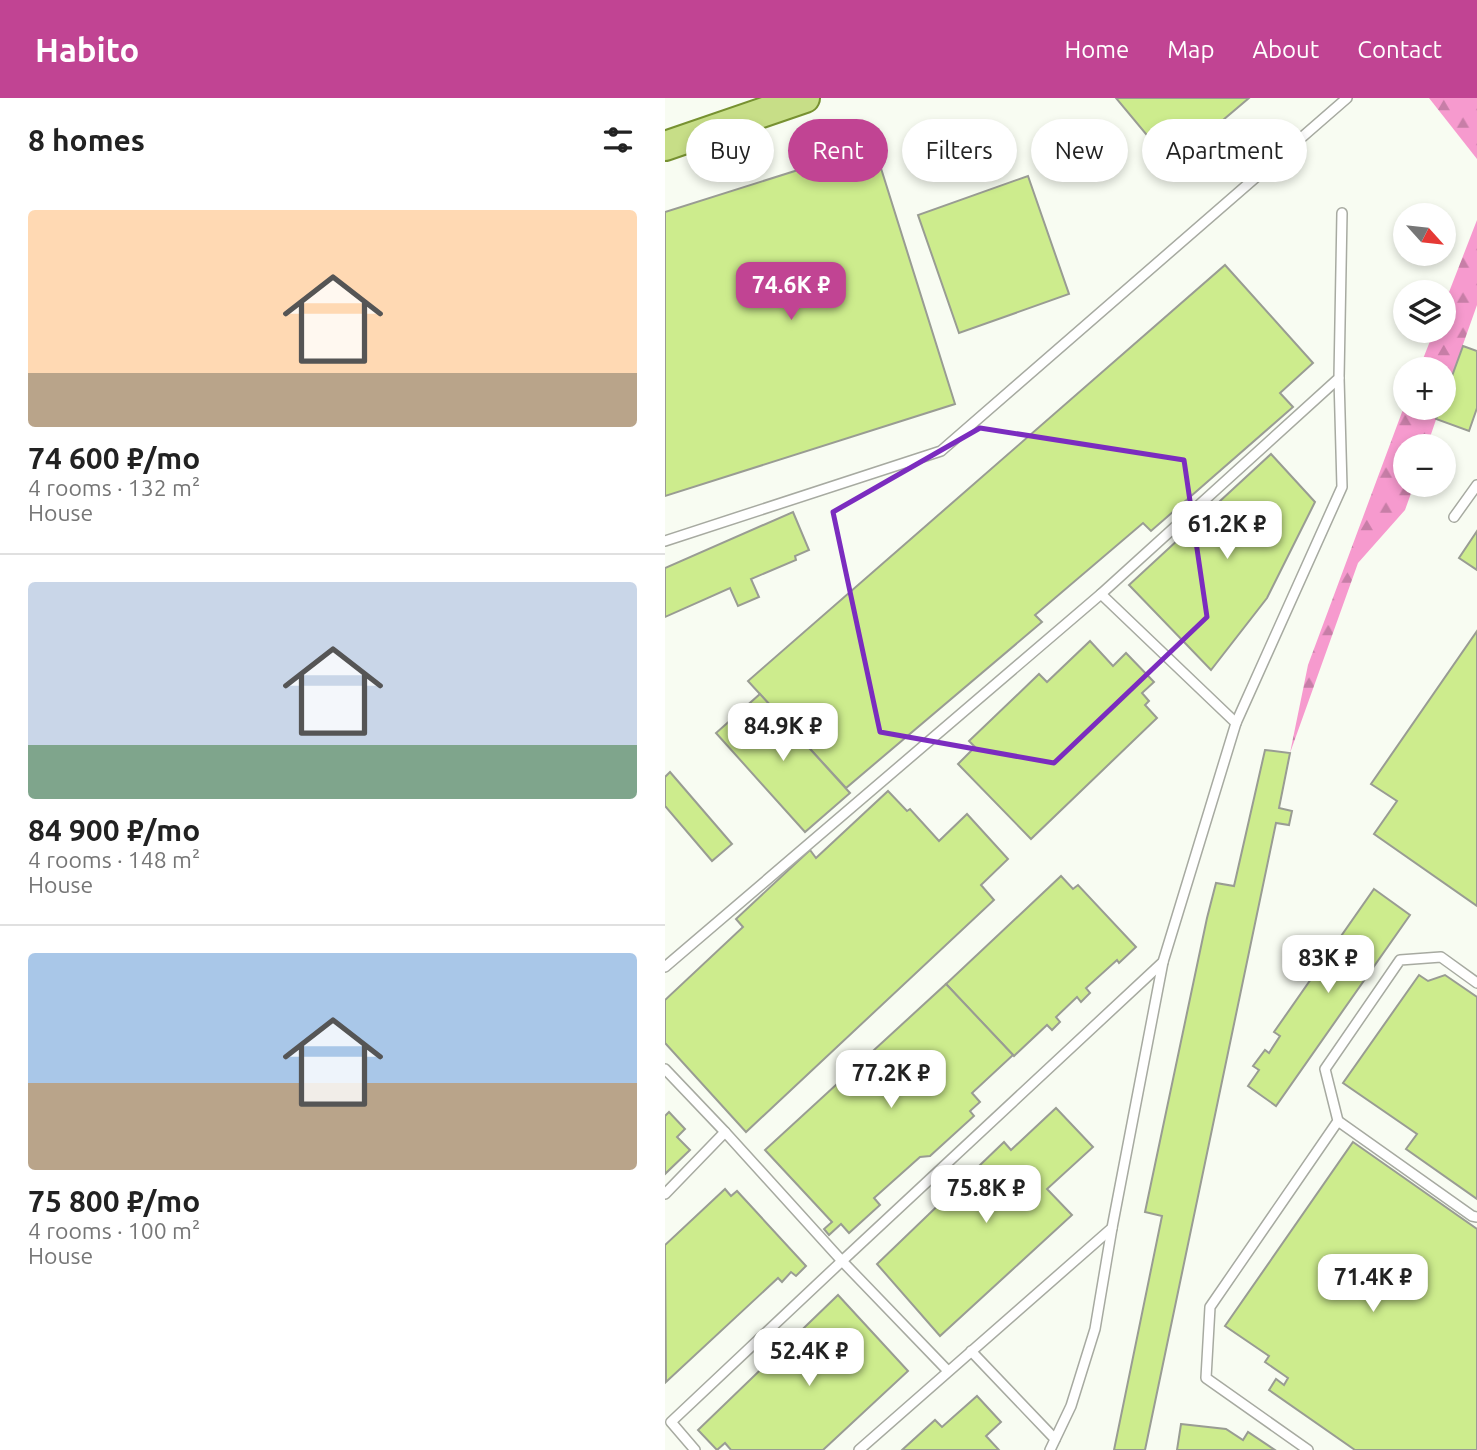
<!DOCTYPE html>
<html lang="en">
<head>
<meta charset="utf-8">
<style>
  :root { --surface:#fff; --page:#f2f2f2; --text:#222; --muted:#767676; --line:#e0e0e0; --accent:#c14493 }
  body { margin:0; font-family:Ubuntu,sans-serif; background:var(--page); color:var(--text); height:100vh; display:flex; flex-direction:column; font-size:26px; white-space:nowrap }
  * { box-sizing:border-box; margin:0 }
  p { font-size:23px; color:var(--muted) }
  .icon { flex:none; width:38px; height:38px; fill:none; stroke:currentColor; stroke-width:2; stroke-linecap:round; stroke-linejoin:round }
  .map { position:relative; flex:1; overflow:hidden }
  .drawer { display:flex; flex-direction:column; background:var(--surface); width:665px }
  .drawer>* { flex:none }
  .banner { position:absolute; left:21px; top:21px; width:665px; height:63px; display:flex; gap:14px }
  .needle { width:46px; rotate:117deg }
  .tools { position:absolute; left:728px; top:105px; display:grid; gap:14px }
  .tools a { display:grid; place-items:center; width:63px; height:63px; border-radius:50%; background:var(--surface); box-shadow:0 4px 10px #0003; font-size:35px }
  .price { position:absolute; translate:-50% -60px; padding:0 16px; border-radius:14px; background:#fff; color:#222; font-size:23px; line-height:46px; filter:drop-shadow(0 2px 4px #0008) }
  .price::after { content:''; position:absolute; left:50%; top:42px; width:21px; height:16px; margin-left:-10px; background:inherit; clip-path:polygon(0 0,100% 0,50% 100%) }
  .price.on { background:var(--accent); color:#fff }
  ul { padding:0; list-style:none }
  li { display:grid; align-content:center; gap:14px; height:371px; padding:0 28px }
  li+li { border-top:2px solid var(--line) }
  li span { display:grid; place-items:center; height:217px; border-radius:7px; color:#555 }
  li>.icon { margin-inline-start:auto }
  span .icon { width:126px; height:126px; fill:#fffc; stroke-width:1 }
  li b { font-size:30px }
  h2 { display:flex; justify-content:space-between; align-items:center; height:84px; padding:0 28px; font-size:30px }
  .pill { padding:0 24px; border-radius:32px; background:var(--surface); box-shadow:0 4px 10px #0003; font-size:24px; line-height:63px }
  .pill.on { background:var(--accent); color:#fff }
  header { display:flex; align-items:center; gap:42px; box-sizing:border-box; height:98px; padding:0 35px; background:var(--accent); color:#fff }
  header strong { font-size:33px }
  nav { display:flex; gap:38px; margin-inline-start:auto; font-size:24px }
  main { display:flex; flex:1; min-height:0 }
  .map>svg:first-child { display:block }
  .forest { fill:url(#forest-firs) }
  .building { fill:#cdec8d; stroke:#999c93; stroke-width:2 }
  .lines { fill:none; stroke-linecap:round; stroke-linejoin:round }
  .service-casing { stroke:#a7aaa1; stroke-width:12 }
  .primary-casing { stroke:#779131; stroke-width:32 }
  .service { stroke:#fff; stroke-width:9 }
  .primary { stroke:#c7de87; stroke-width:28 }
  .marked { fill:none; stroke:#7b2cbf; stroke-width:5; stroke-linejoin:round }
</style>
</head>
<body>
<header>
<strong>Habito</strong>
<nav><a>Home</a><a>Map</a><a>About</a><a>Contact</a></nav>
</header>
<main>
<section class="drawer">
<h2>8 homes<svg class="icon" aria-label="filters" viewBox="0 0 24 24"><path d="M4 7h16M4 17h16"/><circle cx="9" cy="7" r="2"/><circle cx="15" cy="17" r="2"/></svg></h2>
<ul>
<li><span style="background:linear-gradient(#ffd9b3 75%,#b9a48a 0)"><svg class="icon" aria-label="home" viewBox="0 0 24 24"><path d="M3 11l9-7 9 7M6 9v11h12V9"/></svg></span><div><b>74 600 ₽/mo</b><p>4 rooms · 132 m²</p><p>House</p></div></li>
<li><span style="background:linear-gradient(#c9d6e8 75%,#7fa58c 0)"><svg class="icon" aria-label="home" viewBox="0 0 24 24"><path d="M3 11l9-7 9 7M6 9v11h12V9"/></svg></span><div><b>84 900 ₽/mo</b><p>4 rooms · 148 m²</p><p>House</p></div></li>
<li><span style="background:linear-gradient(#a9c7e8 60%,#b9a48a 0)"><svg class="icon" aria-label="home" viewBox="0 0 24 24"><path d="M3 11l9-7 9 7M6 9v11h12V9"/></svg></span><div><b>75 800 ₽/mo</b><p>4 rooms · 100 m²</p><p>House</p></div></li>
</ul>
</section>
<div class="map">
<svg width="812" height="1352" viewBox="0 0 812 1352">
  <defs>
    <pattern id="forest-firs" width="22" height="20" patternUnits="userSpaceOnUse" patternTransform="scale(1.75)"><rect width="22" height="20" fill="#f69ace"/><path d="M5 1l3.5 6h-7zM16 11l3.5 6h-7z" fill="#c77ea7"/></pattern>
  </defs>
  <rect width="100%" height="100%" fill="#f8fcf2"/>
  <!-- forest -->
  <g class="forest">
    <path d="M764,0H812V61Z"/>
    <path d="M812,122V207L779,300V271H754L769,233H779V207Z"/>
    <path d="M740,306V310H775L762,348H740V387H749L740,412L693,465L625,655L643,567Z"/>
  </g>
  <!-- building -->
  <g class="building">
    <path d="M451,0H584L506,66Z"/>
    <path d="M209,48L290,306L0,398V114Z"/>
    <path d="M363,78L404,196L294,235L253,117Z"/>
    <path d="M560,167L648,265L615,295L628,309L486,433L478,425L370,517L377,524L181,690L83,583Z"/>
    <path d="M798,248L812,253V310L804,333L771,321L775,310H779V300Z"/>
    <path d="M606,356L650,404L602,500L546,572L464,487Z"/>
    <path d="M128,414L144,452L130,458L131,462L86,481L94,499L73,508L65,490L0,519V470Z"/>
    <path d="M812,433V472L794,460Z"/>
    <path d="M812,533V808L709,736L732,703L706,686Z"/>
    <path d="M425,543L448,568L461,555L489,584L477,595L484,603L480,607L492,620L366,741L293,666L310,649L304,643L374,576L382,584Z"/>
    <path d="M95,596L185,695L140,734L51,635Z"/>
    <path d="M600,652L625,655L614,710L627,713L624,727L611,725L480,1352H449L497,1118L480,1114L542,820L551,785L569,788Z"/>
    <path d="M5,674L67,746L47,763L0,708V679Z"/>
    <path d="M223,693L242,713L245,711L274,743L302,716L343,761L316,787L329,802L81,1034L0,945V902L78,829L71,821L145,752L151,760Z"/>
    <path d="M396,778L408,791L413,787L471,849L454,865L452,862L421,890L425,895L416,904L412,899L391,919L395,924L387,932L382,927L349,958L281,886Z"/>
    <path d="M709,791L745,817L611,1008L583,988L594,972L588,968L600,952L604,955L615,938L609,934Z"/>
    <path d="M754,877L763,883L780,877L812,899V1101L741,1051L752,1036L678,985Z"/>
    <path d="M281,886L348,957L307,995L315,1004L305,1013L309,1018L265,1058L255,1059L209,1100L215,1107L184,1135L176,1126L164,1137L159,1131L167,1124L100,1052Z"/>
    <path d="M391,1010L428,1049L382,1091L407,1117L275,1238L212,1166L339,1044L346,1052Z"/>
    <path d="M4,1014L20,1031L12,1039L25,1052L0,1076V1018Z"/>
    <path d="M688,1044L812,1131V1352H690L604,1292L611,1281L619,1287L623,1280L600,1264L604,1258L560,1228Z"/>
    <path d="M60,1091L66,1098L72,1093L141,1168L131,1178L126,1174L117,1184L113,1180L1,1284L0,1147Z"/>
    <path d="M173,1197L243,1273L158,1352H66L60,1345L52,1352L33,1332Z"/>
    <path d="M312,1298L336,1324L321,1338L334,1352H237L270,1322L277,1329Z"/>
    <path d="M516,1326L561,1331L578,1342L583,1334L610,1352H512Z"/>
  </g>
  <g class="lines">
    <defs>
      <g id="service">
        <path d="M789,419L812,387"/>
        <path d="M0,443L276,353L682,0"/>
        <path d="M571,625L677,389L674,280"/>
        <path d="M0,869L436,496L674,280L677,115"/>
        <path d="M0,971L60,1034L0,1096"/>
        <path d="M673,1023L807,1118L812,1119"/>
        <path d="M60,1034L177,1163L498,864L571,625L436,496"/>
        <path d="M306,1253L390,1341"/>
        <path d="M30,1352L6,1324L177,1163L283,1273"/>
        <path d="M194,1352L447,1130L498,864"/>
        <path d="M385,1352L406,1308L430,1231L447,1130"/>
        <path d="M643,1352L541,1280L545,1209L673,1023L660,971L735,862L776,859L812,885"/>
      </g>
      <path id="primary" d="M0,48L140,0"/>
    </defs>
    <!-- service casing -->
    <use href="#service" class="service-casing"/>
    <!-- primary casing -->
    <use href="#primary" class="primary-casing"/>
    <!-- service -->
    <use href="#service" class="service"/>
    <!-- primary -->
    <use href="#primary" class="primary"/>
  </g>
  <!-- marked area -->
  <path class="marked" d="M315,330L519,362L542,519L389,665L215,634L168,414Z"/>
</svg>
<div class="tools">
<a><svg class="needle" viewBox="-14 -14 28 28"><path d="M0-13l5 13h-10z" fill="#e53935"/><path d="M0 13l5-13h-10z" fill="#767676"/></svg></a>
<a><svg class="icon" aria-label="layers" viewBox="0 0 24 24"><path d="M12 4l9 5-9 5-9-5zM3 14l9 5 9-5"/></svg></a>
<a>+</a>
<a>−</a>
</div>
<b class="price on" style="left:126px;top:224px">74.6K ₽</b>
<b class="price" style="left:562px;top:463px">61.2K ₽</b>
<b class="price" style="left:118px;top:665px">84.9K ₽</b>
<b class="price" style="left:663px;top:897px">83K ₽</b>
<b class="price" style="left:226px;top:1012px">77.2K ₽</b>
<b class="price" style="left:321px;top:1127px">75.8K ₽</b>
<b class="price" style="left:708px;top:1216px">71.4K ₽</b>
<b class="price" style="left:144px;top:1290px">52.4K ₽</b>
<div class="banner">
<a class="pill">Buy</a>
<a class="pill on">Rent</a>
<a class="pill">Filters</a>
<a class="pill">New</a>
<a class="pill">Apartment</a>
</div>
</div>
</main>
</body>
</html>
